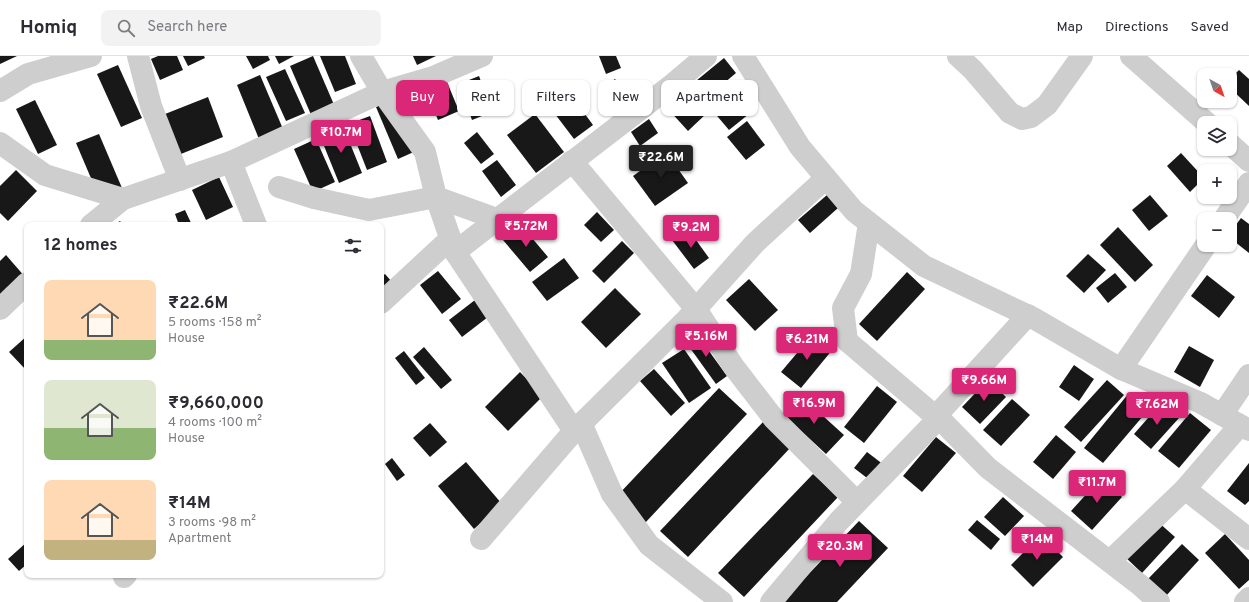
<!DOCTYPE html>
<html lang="en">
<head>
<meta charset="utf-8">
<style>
  :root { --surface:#fff; --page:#f2f2f3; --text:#2b2b33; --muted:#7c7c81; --line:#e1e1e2; --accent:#db2777 }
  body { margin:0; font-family:Overpass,sans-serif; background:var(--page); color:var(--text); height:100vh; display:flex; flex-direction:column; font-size:15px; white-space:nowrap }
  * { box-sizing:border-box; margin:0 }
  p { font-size:13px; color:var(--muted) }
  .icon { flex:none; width:22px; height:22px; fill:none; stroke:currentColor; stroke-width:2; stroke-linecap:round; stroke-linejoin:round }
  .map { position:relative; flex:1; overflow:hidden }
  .panel { position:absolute; left:24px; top:166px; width:360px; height:356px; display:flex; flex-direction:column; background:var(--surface); border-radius:8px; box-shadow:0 1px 3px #0004 }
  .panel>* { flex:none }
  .banner { position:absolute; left:396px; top:24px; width:380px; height:36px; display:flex; gap:8px }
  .needle { width:26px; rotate:140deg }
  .buttons { position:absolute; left:1197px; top:12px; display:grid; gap:8px }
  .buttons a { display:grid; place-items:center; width:40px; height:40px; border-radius:8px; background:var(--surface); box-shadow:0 1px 3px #0004; font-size:20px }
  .price { position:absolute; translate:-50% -34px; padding:0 9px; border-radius:4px; background:var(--accent); color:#fff; font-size:13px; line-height:26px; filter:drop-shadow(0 1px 2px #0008) }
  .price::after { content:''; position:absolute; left:50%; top:24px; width:12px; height:9px; margin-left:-6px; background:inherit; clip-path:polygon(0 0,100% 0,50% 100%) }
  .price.selected { background:#222; color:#fff }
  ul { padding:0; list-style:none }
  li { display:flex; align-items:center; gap:12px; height:100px; padding:0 20px }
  li span { display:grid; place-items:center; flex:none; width:112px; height:80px; border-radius:8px; color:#555 }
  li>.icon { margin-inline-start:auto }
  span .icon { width:48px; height:48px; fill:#fffc; stroke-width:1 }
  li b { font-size:17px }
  h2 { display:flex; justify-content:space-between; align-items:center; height:48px; padding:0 20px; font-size:17px }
  .chip { padding:0 14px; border-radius:8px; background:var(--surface); box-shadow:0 1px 3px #0004; font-size:14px; line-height:36px }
  .chip.selected { background:var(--accent); color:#fff }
  header { display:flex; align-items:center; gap:24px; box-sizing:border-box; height:56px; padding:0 20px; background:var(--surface); border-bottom:1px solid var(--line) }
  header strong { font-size:19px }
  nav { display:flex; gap:22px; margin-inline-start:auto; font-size:14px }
  .search { width:280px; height:36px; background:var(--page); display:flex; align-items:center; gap:10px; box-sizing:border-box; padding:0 14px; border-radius:8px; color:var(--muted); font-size:15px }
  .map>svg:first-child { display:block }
  .building { fill:#181818 }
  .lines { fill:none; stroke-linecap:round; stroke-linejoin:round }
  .minor { stroke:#cecece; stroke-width:22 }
</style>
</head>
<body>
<header>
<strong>Homiq</strong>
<div class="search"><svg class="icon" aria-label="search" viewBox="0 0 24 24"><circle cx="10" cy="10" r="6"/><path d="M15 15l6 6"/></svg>Search here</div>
<nav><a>Map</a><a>Directions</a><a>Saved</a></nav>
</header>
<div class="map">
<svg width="1249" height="546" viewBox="0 0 1249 546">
  <rect width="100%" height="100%" fill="#fff"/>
  <!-- building -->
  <g class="building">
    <path d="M0,0H17L0,8Z"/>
    <path d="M158,0H177L183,14L160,24L151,3Z"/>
    <path d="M183,0H204L205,2L188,10Z"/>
    <path d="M246,0H268L270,4L253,13Z"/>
    <path d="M275,0H294L279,8Z"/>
    <path d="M313,0L335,51L312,61L290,10Z"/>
    <path d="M320,0H345L356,28L335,36Z"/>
    <path d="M413,0H436L417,9Z"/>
    <path d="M599,0H616L621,12L606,18Z"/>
    <path d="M724,2L736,17L704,44L691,29Z"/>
    <path d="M118,9L142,62L121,71L97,18Z"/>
    <path d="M285,13L305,57L286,65L266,21Z"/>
    <path d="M1239,14L1249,23V50L1230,32V23Z"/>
    <path d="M260,19L283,73L259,83L237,29Z"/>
    <path d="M479,20L492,56L472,64L459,28Z"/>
    <path d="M615,23L632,45L615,58L598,36Z"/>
    <path d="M447,26L459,55L438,64L426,35Z"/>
    <path d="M687,36L707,57L688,75L668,53Z"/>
    <path d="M732,37L749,58L729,74L712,54Z"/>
    <path d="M571,39L593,69L574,83L552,54Z"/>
    <path d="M208,41L223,81L176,100L160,60Z"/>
    <path d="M35,44L57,89L38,98L16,53Z"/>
    <path d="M394,44L416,95L398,103L376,51Z"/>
    <path d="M535,58L564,96L536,117L507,79Z"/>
    <path d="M370,60L387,106L367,114L349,68Z"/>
    <path d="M649,63L658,77L640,90L631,76Z"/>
    <path d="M747,65L765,89L746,104L727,81Z"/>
    <path d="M343,70L362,117L339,127L320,80Z"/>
    <path d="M477,76L494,98L481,108L464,87Z"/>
    <path d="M99,78L122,132L99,141L76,87Z"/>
    <path d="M316,83L335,126L313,136L294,93Z"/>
    <path d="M666,96L688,127L655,150L633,120Z"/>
    <path d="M1181,97L1204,122L1190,136L1167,110Z"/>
    <path d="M497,104L516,129L501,141L482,115Z"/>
    <path d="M16,114L37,135L8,165L0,157V130Z"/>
    <path d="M219,121L233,151L206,164L192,134Z"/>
    <path d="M827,139L838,152L810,177L798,164Z"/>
    <path d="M1150,139L1168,160L1149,175L1132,154Z"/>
    <path d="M185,154L192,169H179L175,158Z"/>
    <path d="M597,156L614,174L601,186L584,169Z"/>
    <path d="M1241,162L1249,168V197L1230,182V177Z"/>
    <path d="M120,165L123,169H114Z"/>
    <path d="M521,169L548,201L530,216L503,184Z"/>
    <path d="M1118,171L1153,209L1135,226L1100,189Z"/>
    <path d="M688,173L709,202L694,213L672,184Z"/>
    <path d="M622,185L634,197L604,227L592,215Z"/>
    <path d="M1088,198L1106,214L1084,237L1066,220Z"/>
    <path d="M6,199L26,222L0,245V205Z"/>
    <path d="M564,202L579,222L547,245L532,226Z"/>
    <path d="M438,215L461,243L442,258L420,229Z"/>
    <path d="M907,216L925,233L877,285L859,268Z"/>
    <path d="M1115,217L1127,231L1108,247L1096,232Z"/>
    <path d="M385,218L392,226L381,235V221Z"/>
    <path d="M1207,219L1235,241L1219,262L1191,240Z"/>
    <path d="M749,223L778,254L755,275L726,244Z"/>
    <path d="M615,232L641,258L606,292L581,266Z"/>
    <path d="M475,244L488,261L462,281L449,264Z"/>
    <path d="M696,277L727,320L716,328L685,285Z"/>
    <path d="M814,277L833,293L801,332L781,316Z"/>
    <path d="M27,280V315L9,296Z"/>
    <path d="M1189,290L1214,304L1200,331L1174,316Z"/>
    <path d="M424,291L452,324L441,333L413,301Z"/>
    <path d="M684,293L711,332L689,347L662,307Z"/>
    <path d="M404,295L425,322L416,329L395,302Z"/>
    <path d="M1074,309L1094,323L1079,345L1059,331Z"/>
    <path d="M654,313L685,347L671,360L640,325Z"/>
    <path d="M520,316L543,340L508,375L485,351Z"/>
    <path d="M988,324L1006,341L980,368L962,351Z"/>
    <path d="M1107,324L1124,339L1081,386L1064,371Z"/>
    <path d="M877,330L897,346L864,387L844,371Z"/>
    <path d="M719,332L747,358L645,467L617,440Z"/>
    <path d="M1129,337L1149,353L1103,407L1084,392Z"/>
    <path d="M801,340L844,379L826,398L784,359Z"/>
    <path d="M1012,343L1030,359L1001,390L983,374Z"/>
    <path d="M1162,346L1179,362L1151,393L1134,378Z"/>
    <path d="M1190,357L1211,374L1179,412L1158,395Z"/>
    <path d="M763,366L791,391L688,501L660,475Z"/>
    <path d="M430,367L447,386L430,401L413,382Z"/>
    <path d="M1056,379L1076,396L1053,423L1033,406Z"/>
    <path d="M936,381L956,397L922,436L903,420Z"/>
    <path d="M867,396L884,409L871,425L854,412Z"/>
    <path d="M392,402L405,419L397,425L385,408Z"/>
    <path d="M466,406L502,448L474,473L438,430Z"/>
    <path d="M1249,407V445L1245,449L1227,435Z"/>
    <path d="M813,418L838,441L744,541L718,517Z"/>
    <path d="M1102,421L1122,441L1092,474L1071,455Z"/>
    <path d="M1003,441L1024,460L1005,480L984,461Z"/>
    <path d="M977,464L1000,483L991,494L968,474Z"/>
    <path d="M859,465L888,492L837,546H782Z"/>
    <path d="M1157,465L1175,481L1142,517L1124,500Z"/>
    <path d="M1225,478L1249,504V524L1239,533L1205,497Z"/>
    <path d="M1041,479L1063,501L1033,531L1011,509Z"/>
    <path d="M27,486V508L19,515L8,503Z"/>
    <path d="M1182,488L1199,504L1165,541L1147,524Z"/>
  </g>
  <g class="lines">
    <!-- minor -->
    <g class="minor">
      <path d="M138,0L151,50L180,124"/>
      <path d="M482,0L433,21L382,36L425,96L436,141L497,163"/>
      <path d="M743,0L800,91L854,155L924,210L1035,263L1121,313L1206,189"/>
      <path d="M958,0L973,14L1010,57L1022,63L1031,61L1047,49L1082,0"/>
      <path d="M1131,0L1207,67"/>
      <path d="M0,35L28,18L91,0"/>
      <path d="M0,87L45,119L123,143"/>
      <path d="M1230,88L1249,105"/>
      <path d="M572,105L696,253L734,311L774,363L857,446"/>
      <path d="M231,106L256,169"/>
      <path d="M279,131L314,142L369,154L436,141L455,196"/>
      <path d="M1224,163L1249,127"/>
      <path d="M869,167L861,218L843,252L847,285L928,354L939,362L988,412L1140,529L1159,546"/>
      <path d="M91,169L123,143L231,106L382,36L361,0"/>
      <path d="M381,247L450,183"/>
      <path d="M0,253L27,227"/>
      <path d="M1121,313L1201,347L1249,374"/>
      <path d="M1222,359L1249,319"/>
      <path d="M936,360L1028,259"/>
      <path d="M581,367L612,438L649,489L722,546"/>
      <path d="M1240,369L1185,433L1249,483"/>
      <path d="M574,375L455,196L673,28L706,0"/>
      <path d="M481,483L574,375L686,264L755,187L826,122"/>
      <path d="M1110,505L1185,433"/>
      <path d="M124,521L126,519"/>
      <path d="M771,546L839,465L939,362"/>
      <path d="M1245,546L1249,542"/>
    </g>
  </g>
</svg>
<div class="buttons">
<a><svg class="needle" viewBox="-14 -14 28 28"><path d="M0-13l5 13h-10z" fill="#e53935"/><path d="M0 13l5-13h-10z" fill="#7c7c81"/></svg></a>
<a><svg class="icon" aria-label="layers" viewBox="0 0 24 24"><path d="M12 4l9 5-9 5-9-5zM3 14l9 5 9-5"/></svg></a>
<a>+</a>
<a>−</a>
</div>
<b class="price" style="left:341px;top:98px">₹10.7M</b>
<b class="price selected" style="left:661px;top:123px">₹22.6M</b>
<b class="price" style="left:526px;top:192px">₹5.72M</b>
<b class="price" style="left:691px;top:193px">₹9.2M</b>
<b class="price" style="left:706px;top:302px">₹5.16M</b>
<b class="price" style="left:807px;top:305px">₹6.21M</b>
<b class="price" style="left:984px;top:346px">₹9.66M</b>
<b class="price" style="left:814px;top:369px">₹16.9M</b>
<b class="price" style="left:1157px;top:370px">₹7.62M</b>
<b class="price" style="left:1097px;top:448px">₹11.7M</b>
<b class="price" style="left:1037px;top:505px">₹14M</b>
<b class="price" style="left:840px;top:512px">₹20.3M</b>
<div class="banner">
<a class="chip selected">Buy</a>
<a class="chip">Rent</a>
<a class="chip">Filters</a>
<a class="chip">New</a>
<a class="chip">Apartment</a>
</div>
<section class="panel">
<h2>12 homes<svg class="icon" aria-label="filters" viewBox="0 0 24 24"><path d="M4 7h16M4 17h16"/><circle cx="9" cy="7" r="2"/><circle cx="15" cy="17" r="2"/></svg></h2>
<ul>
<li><span style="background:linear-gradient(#ffd9b3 75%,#8fb573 0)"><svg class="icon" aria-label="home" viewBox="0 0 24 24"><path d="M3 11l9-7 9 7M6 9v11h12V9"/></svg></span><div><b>₹22.6M</b><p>5 rooms · 158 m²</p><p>House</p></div></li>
<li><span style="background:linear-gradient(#dfe7d0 60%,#8fb573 0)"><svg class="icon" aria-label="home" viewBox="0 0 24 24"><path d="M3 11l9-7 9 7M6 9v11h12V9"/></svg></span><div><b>₹9,660,000</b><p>4 rooms · 100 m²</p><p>House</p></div></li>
<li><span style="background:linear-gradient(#ffd9b3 75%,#c2b280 0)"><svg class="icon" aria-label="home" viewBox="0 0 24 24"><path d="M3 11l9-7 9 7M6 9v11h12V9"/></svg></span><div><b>₹14M</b><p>3 rooms · 98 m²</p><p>Apartment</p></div></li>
</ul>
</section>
</div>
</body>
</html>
